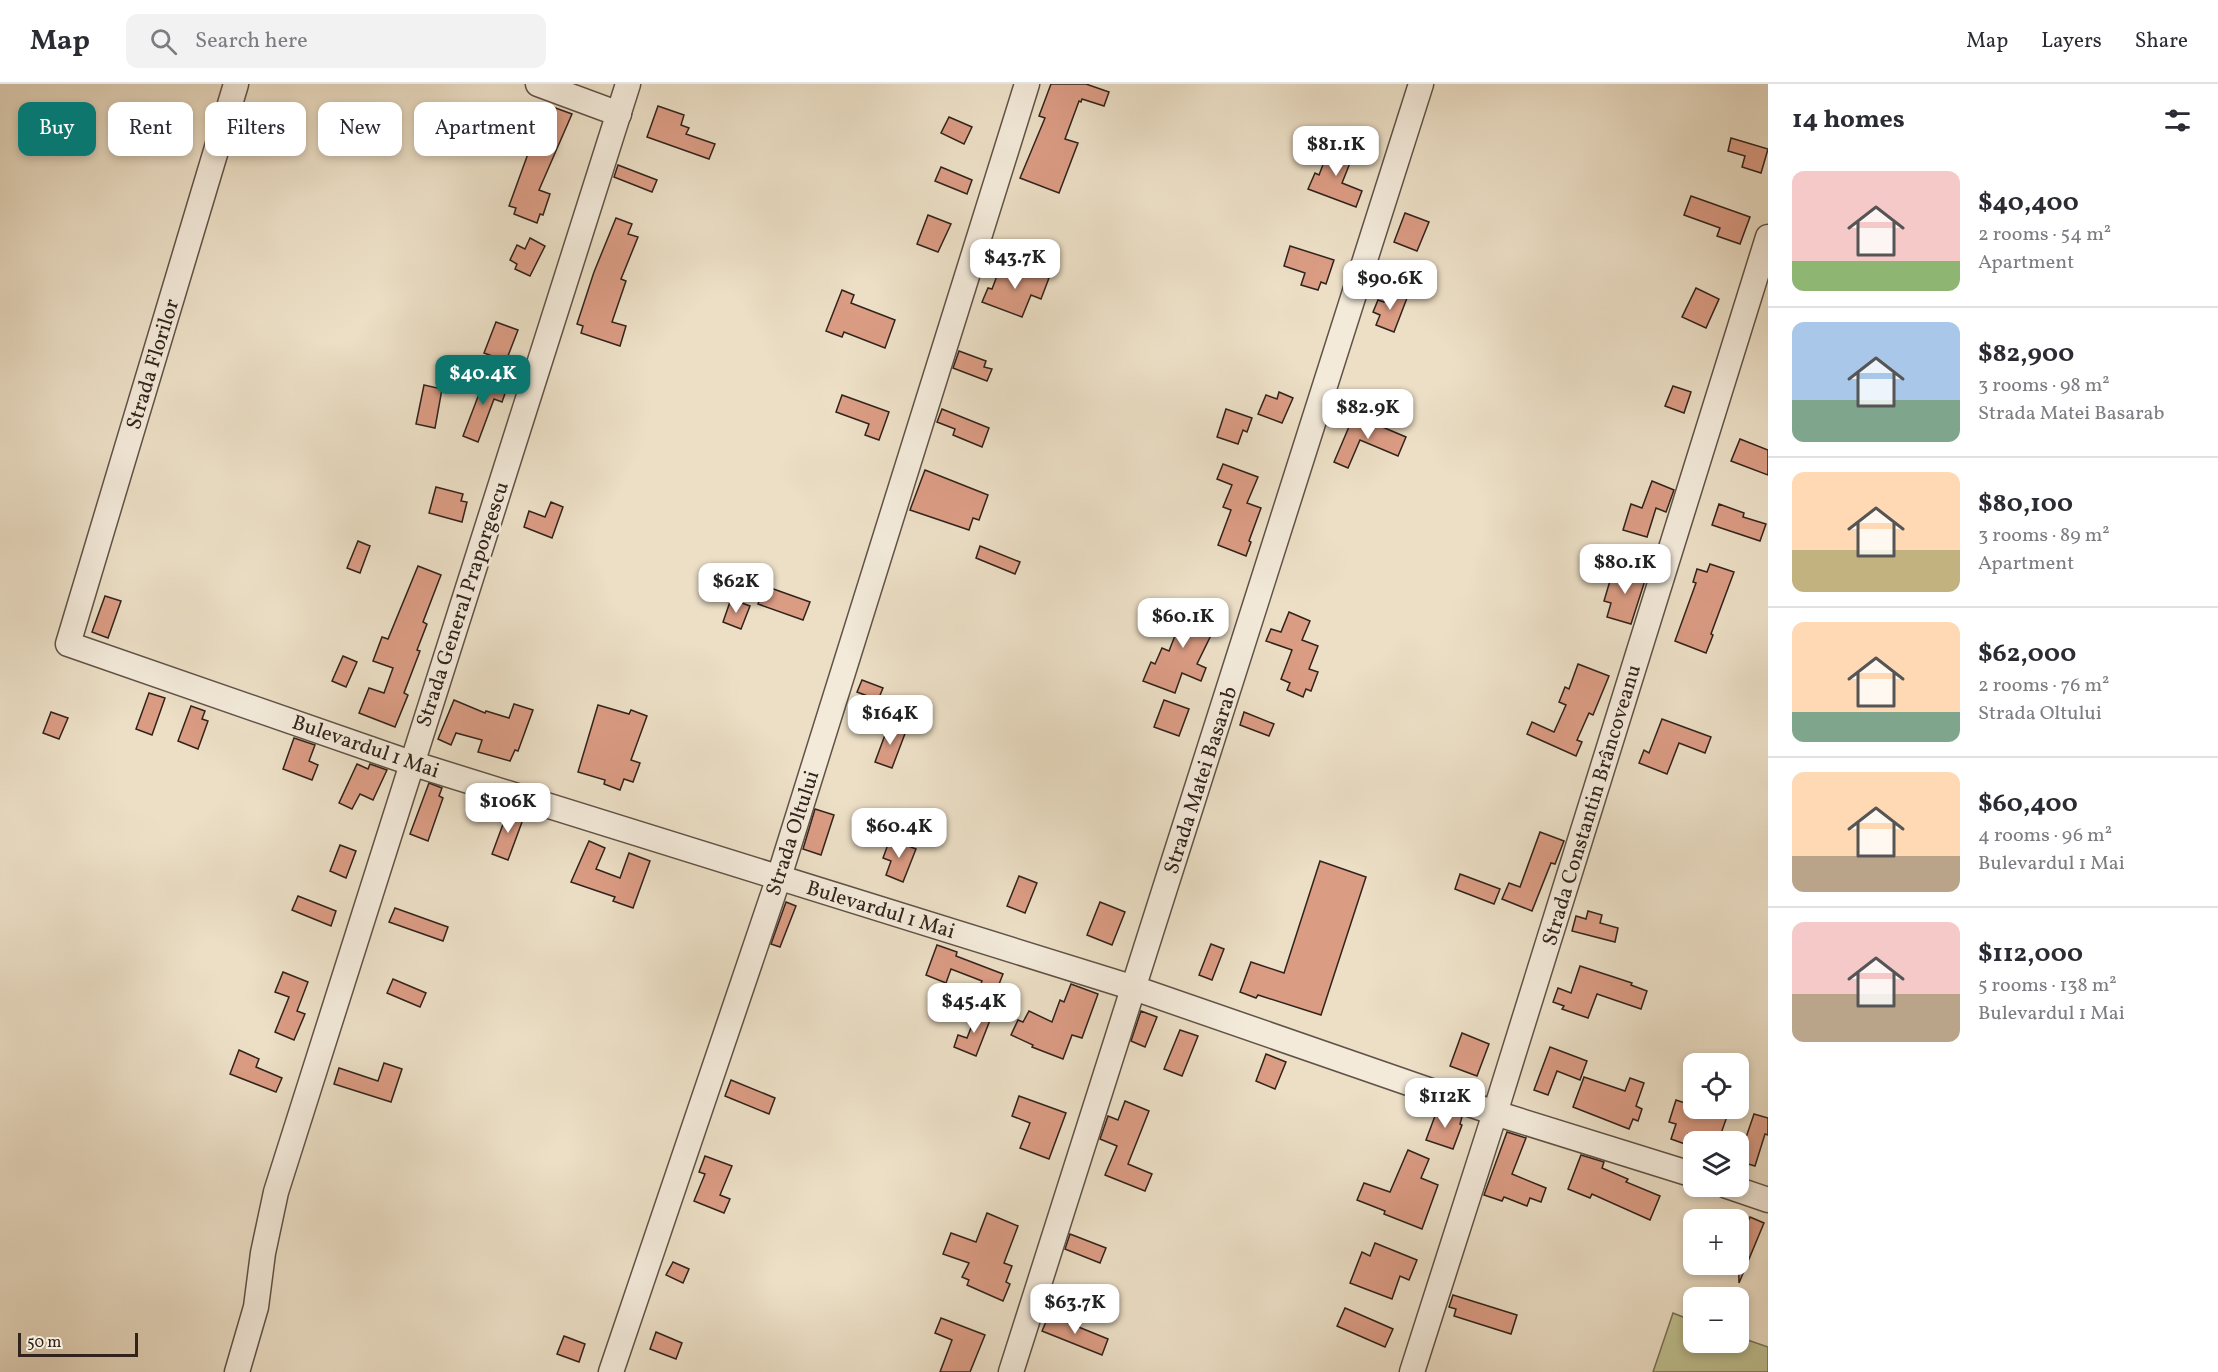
<!DOCTYPE html>
<html lang="en">
<head>
<meta charset="utf-8">
<style>
  :root { --surface:#fff; --page:#f2f2f3; --text:#2b2b33; --muted:#7c7c81; --line:#e1e1e2; --accent:#0f766e }
  body { margin:0; font-family:Vollkorn,serif; background:var(--page); color:var(--text); height:100vh; display:flex; flex-direction:column; font-size:22px; white-space:nowrap }
  * { box-sizing:border-box; margin:0 }
  p { font-size:20px; color:var(--muted) }
  .icon { flex:none; width:33px; height:33px; fill:none; stroke:currentColor; stroke-width:2; stroke-linecap:round; stroke-linejoin:round }
  .map { position:relative; flex:1; overflow:hidden }
  .drawer { display:flex; flex-direction:column; background:var(--surface); width:450px }
  .drawer>* { flex:none }
  .guide { position:absolute; left:18px; top:18px; width:570px; height:54px; display:flex; gap:12px }
  .controls { position:absolute; left:1683px; top:969px; display:grid; gap:12px }
  .controls a { display:grid; place-items:center; width:66px; height:66px; border-radius:12px; background:var(--surface); box-shadow:0 3px 9px #0003; font-size:30px }
  .scale { position:absolute; left:18px; bottom:15px; width:120px; box-sizing:border-box; padding-left:6px; border:3px solid #31231c; border-top:0; font-size:16px; line-height:21px; white-space:nowrap; color:#31231c; -webkit-text-stroke:4px #f3eada; paint-order:stroke }
  .price { position:absolute; translate:-50% -51px; padding:0 14px; border-radius:12px; background:#fff; color:#222; font-size:20px; line-height:39px; filter:drop-shadow(0 2px 3px #0008) }
  .price::after { content:''; position:absolute; left:50%; top:36px; width:18px; height:14px; margin-left:-9px; background:inherit; clip-path:polygon(0 0,100% 0,50% 100%) }
  .price.on { background:var(--accent); color:#fff }
  ul { padding:0; list-style:none }
  li { display:flex; align-items:center; gap:18px; height:150px; padding:0 24px }
  li+li { border-top:2px solid var(--line) }
  li span { display:grid; place-items:center; flex:none; width:168px; height:120px; border-radius:12px; color:#555 }
  li>.icon { margin-inline-start:auto }
  span .icon { width:72px; height:72px; fill:#fffc; stroke-width:1 }
  li b { font-size:26px }
  h2 { display:flex; justify-content:space-between; align-items:center; height:72px; padding:0 24px; font-size:26px }
  .chip { padding:0 21px; border-radius:12px; background:var(--surface); box-shadow:0 3px 9px #0003; font-size:21px; line-height:54px }
  .chip.on { background:var(--accent); color:#fff }
  header { display:flex; align-items:center; gap:36px; box-sizing:border-box; height:84px; padding:0 30px; background:var(--surface); border-bottom:2px solid var(--line) }
  header strong { font-size:28px }
  nav { display:flex; gap:33px; margin-inline-start:auto; font-size:21px }
  .search { width:420px; height:54px; background:var(--page); display:flex; align-items:center; gap:15px; box-sizing:border-box; padding:0 21px; border-radius:12px; color:var(--muted); font-size:22px }
  main { display:flex; flex:1; min-height:0 }
  .map>svg:first-child { display:block }
  .green { fill:#bfc090; stroke:#787256; stroke-width:1.5 }
  .building { fill:#db9c84; stroke:#31231c; stroke-width:1.5 }
  .lines { fill:none; stroke-linecap:round; stroke-linejoin:round }
  .minor-casing { stroke:#605246; stroke-width:27 }
  .minor { stroke:#f3eada; stroke-width:24 }
  .labels { text-anchor:middle; stroke-width:5; stroke-linejoin:round; paint-order:stroke }
  .street-label { font-size:21px; fill:#31231c; stroke:#f3eada }
</style>
</head>
<body>
<header>
<strong>Map</strong>
<div class="search"><svg class="icon" aria-label="search" viewBox="0 0 24 24"><circle cx="10" cy="10" r="6"/><path d="M15 15l6 6"/></svg>Search here</div>
<nav><a>Map</a><a>Layers</a><a>Share</a></nav>
</header>
<main>
<div class="map">
<svg width="1768" height="1288" viewBox="0 0 1768 1288">
  <rect width="100%" height="100%" fill="#ecdfc6"/>
  <filter id="stains"><feTurbulence type="fractalNoise" baseFrequency=".00333" numOctaves="4"/><feColorMatrix values="0 0 0 0 .2 0 0 0 0 .09 0 0 0 0 .02 0 0 0 .5 -.17"/></filter>
  <radialGradient id="worn" r=".72"><stop offset=".6" stop-color="#630" stop-opacity="0"/><stop offset="1" stop-color="#630" stop-opacity=".3"/></radialGradient>
  <!-- green -->
  <path class="green" d="M1673,1229L1693,1237L1694,1258H1738L1739,1253L1768,1263V1288H1653Z"/>
  <!-- building -->
  <g class="building">
    <path d="M1051,0H1086L1109,8L1104,22L1082,15L1081,18L1079,17L1065,55L1078,59L1059,109L1020,94L1045,34L1039,32Z"/>
    <path d="M542,19L572,30L539,106L550,110L543,131L540,130L537,139L514,130L516,124L509,122L529,67L534,69L546,39L536,35Z"/>
    <path d="M658,22L684,31L681,41L689,44L686,50L715,60L709,75L647,53Z"/>
    <path d="M949,33L972,43L964,60L941,49Z"/>
    <path d="M1731,54L1768,65L1761,89L1742,83L1745,72L1728,67Z"/>
    <path d="M1331,60L1354,69L1342,99L1362,107L1356,123L1308,105L1315,89L1319,91Z"/>
    <path d="M618,81L657,96L652,108L614,93Z"/>
    <path d="M941,83L972,96L967,110L935,97Z"/>
    <path d="M1691,112L1750,133L1740,160L1717,152L1720,144L1684,131Z"/>
    <path d="M1405,129L1429,138L1417,167L1394,158Z"/>
    <path d="M928,131L951,140L938,168L917,160Z"/>
    <path d="M616,134L632,140L628,150L638,153L621,195L626,197L612,238L626,242L620,262L581,249L583,242L577,240L594,188Z"/>
    <path d="M530,154L545,162L530,192L515,185L517,180L510,176L517,161L525,165Z"/>
    <path d="M1290,162L1334,176L1326,200L1321,198L1318,206L1301,201L1305,189L1284,182Z"/>
    <path d="M1010,180L1049,194L1041,215L1031,211L1022,233L982,218L988,204L992,205L1000,184L1007,187Z"/>
    <path d="M1696,204L1719,215L1706,244L1682,233Z"/>
    <path d="M842,206L854,211L851,219L895,236L885,264L844,248L842,253L826,247Z"/>
    <path d="M1388,207L1407,214L1394,248L1376,241L1380,231L1373,228L1378,216L1384,218Z"/>
    <path d="M496,238L518,246L506,277L484,269Z"/>
    <path d="M959,267L986,277L984,283L992,285L987,297L953,284Z"/>
    <path d="M476,292L507,304L502,318L494,315L478,358L463,352L479,310L471,307Z"/>
    <path d="M424,301L442,305L435,344L416,340Z"/>
    <path d="M1673,302L1691,308L1684,329L1665,322Z"/>
    <path d="M1279,308L1293,314L1282,339L1258,330L1266,311L1277,315Z"/>
    <path d="M842,311L889,328L879,356L865,351L869,340L836,328Z"/>
    <path d="M942,325L989,344L982,363L953,351L955,345L937,338Z"/>
    <path d="M1226,325L1252,334L1247,348L1243,346L1238,360L1217,353Z"/>
    <path d="M1354,331L1406,353L1398,372L1360,356L1348,384L1334,378Z"/>
    <path d="M1740,355L1768,366V391L1731,377Z"/>
    <path d="M1223,380L1258,393L1247,419L1261,424L1249,457L1251,458L1246,472L1218,461L1231,426L1223,423L1232,401L1217,395Z"/>
    <path d="M925,386L988,411L979,436L973,434L969,446L910,426Z"/>
    <path d="M1652,397L1674,406L1666,428L1656,424L1647,453L1623,446L1631,420L1642,424Z"/>
    <path d="M436,403L463,410L461,417L467,418L462,438L429,429Z"/>
    <path d="M551,418L563,423L552,454L524,443L529,427L545,433Z"/>
    <path d="M1719,420L1744,429L1743,433L1766,440L1760,457L1712,441Z"/>
    <path d="M358,457L370,462L360,489L347,484Z"/>
    <path d="M980,462L1020,478L1015,490L976,474Z"/>
    <path d="M1710,480L1734,488L1711,550L1713,551L1706,569L1675,557L1696,499L1693,498L1697,485L1707,488Z"/>
    <path d="M418,482L441,491L423,538L427,540L417,566L420,567L404,609L408,611L395,643L359,629L369,604L384,609L393,584L373,577L382,553L388,555Z"/>
    <path d="M1632,482L1648,487L1631,540L1607,533L1611,519L1604,517L1612,490L1628,495Z"/>
    <path d="M765,502L810,518L803,536L758,520Z"/>
    <path d="M105,512L121,517L108,554L92,548Z"/>
    <path d="M731,515L750,522L741,545L723,538Z"/>
    <path d="M1175,518L1219,535L1197,580L1206,584L1201,597L1182,589L1175,609L1143,597L1151,578L1155,580L1162,564L1169,567L1180,539L1169,535Z"/>
    <path d="M1289,528L1310,537L1302,556L1318,562L1309,585L1318,588L1311,607L1306,605L1303,613L1287,606L1290,599L1281,595L1292,566L1266,557L1271,545L1281,548Z"/>
    <path d="M343,572L357,578L346,603L332,597Z"/>
    <path d="M1578,580L1609,592L1593,631L1589,629L1577,656L1582,658L1576,672L1527,650L1532,638L1554,648L1566,621L1559,618L1565,603L1569,605Z"/>
    <path d="M862,596L883,604L878,616L857,608Z"/>
    <path d="M149,609L165,614L152,651L136,645Z"/>
    <path d="M454,616L485,629L486,627L509,634L514,620L533,626L518,667L515,666L510,677L478,668L482,656L456,649L451,661L438,655Z"/>
    <path d="M1164,616L1189,625L1179,652L1154,643Z"/>
    <path d="M598,621L629,630L631,626L647,632L631,676L640,679L633,698L624,695L620,706L604,700L605,696L578,688Z"/>
    <path d="M191,622L205,627L202,635L208,637L198,665L178,657Z"/>
    <path d="M51,628L68,634L59,655L43,649Z"/>
    <path d="M1244,628L1274,640L1269,652L1240,641Z"/>
    <path d="M1662,635L1711,653L1705,669L1679,659L1667,690L1639,679L1644,666L1649,669Z"/>
    <path d="M889,640L906,647L892,684L875,678Z"/>
    <path d="M294,654L315,661L309,677L318,681L312,696L283,685Z"/>
    <path d="M357,680L368,685L370,680L387,686L373,716L360,710L352,725L339,719Z"/>
    <path d="M429,699L442,704L439,712L443,714L428,757L410,750Z"/>
    <path d="M509,724L525,730L508,776L492,770Z"/>
    <path d="M815,725L834,731L821,771L803,765Z"/>
    <path d="M1540,748L1564,757L1555,780L1551,779L1532,827L1502,815L1509,799L1520,803Z"/>
    <path d="M890,755L916,765L903,798L886,791L891,777L883,774Z"/>
    <path d="M589,757L605,764L596,785L620,794L629,769L650,777L633,824L613,817L615,813L571,798Z"/>
    <path d="M340,761L356,767L346,794L330,787Z"/>
    <path d="M1320,777L1366,793L1321,931L1258,911L1256,914L1240,908L1251,878L1284,889Z"/>
    <path d="M1460,790L1500,805L1494,820L1455,805Z"/>
    <path d="M1019,792L1037,799L1025,829L1007,822Z"/>
    <path d="M298,812L336,827L331,842L292,826Z"/>
    <path d="M786,818L796,822L780,863L771,860Z"/>
    <path d="M1100,818L1125,828L1112,861L1087,851Z"/>
    <path d="M395,824L448,843L443,857L389,838Z"/>
    <path d="M1588,827L1602,831L1600,839L1618,844L1615,858L1572,847L1576,832L1586,835Z"/>
    <path d="M1211,860L1224,865L1212,896L1199,891Z"/>
    <path d="M937,861L957,868L956,872L1003,890L992,918L976,912L982,897L951,885L946,899L926,891Z"/>
    <path d="M1580,882L1632,899L1631,901L1647,907L1641,925L1597,910L1588,934L1562,925L1564,922L1553,918L1558,904L1571,909Z"/>
    <path d="M283,888L308,898L297,927L305,930L294,956L275,948L289,913L275,908Z"/>
    <path d="M393,895L426,909L420,923L387,909Z"/>
    <path d="M1071,900L1098,910L1082,954L1072,951L1063,975L1032,963L1033,961L1011,951L1018,936L1023,938L1029,927L1052,938L1060,916L1064,918Z"/>
    <path d="M978,926L992,931L976,972L954,963L958,951L967,954Z"/>
    <path d="M1141,927L1157,933L1145,963L1131,957Z"/>
    <path d="M1180,946L1198,952L1182,992L1164,985Z"/>
    <path d="M1462,949L1489,960L1477,992L1450,982Z"/>
    <path d="M1550,963L1587,977L1580,996L1557,987L1548,1011L1534,1006Z"/>
    <path d="M239,966L259,975L256,983L282,994L276,1008L230,990Z"/>
    <path d="M1266,970L1286,978L1275,1005L1256,997Z"/>
    <path d="M384,979L402,985L391,1018L334,1000L339,984L378,997Z"/>
    <path d="M1584,993L1625,1007L1630,994L1644,999L1636,1022L1642,1025L1638,1037L1633,1035L1629,1045L1573,1023Z"/>
    <path d="M731,996L775,1014L769,1030L725,1012Z"/>
    <path d="M1019,1012L1066,1029L1049,1075L1020,1064L1030,1039L1012,1032Z"/>
    <path d="M1676,1016L1694,1022V1024L1713,1029L1715,1024H1730L1718,1058H1706L1688,1050L1685,1060L1671,1055L1676,1040L1669,1038Z"/>
    <path d="M1125,1017L1149,1027L1128,1080L1152,1090L1145,1107L1105,1091L1117,1062L1100,1055L1108,1032L1118,1036Z"/>
    <path d="M1438,1024L1462,1033L1460,1040L1462,1041L1453,1065L1426,1056Z"/>
    <path d="M1754,1030L1768,1034V1051L1765,1050L1755,1082L1738,1077Z"/>
    <path d="M1507,1048L1526,1054L1512,1090L1546,1104L1541,1118L1530,1114L1527,1122L1504,1113L1502,1117L1484,1111Z"/>
    <path d="M1408,1066L1429,1075L1421,1094L1438,1101L1422,1145L1384,1130L1385,1127L1357,1116L1364,1099L1390,1108Z"/>
    <path d="M1581,1071L1604,1078L1602,1084L1628,1095L1626,1098L1660,1112L1650,1136L1592,1110L1590,1114L1568,1105Z"/>
    <path d="M705,1072L732,1082L720,1111L730,1115L724,1129L694,1117L705,1090L699,1088Z"/>
    <path d="M987,1129L1018,1142L1004,1179L1012,1182L1006,1198L1010,1200L1003,1217L967,1201L969,1196L962,1193L969,1179L943,1170L951,1149L976,1158Z"/>
    <path d="M1750,1133L1764,1139L1739,1199L1738,1161Z"/>
    <path d="M1070,1150L1106,1164L1100,1179L1065,1165Z"/>
    <path d="M1375,1159L1417,1176L1409,1196L1400,1192L1392,1215L1350,1199L1362,1168L1370,1172Z"/>
    <path d="M673,1178L689,1185L683,1199L666,1191Z"/>
    <path d="M1453,1211L1517,1231L1511,1250L1454,1232L1456,1225L1449,1223Z"/>
    <path d="M1345,1224L1393,1245L1385,1263L1337,1242Z"/>
    <path d="M1049,1231L1108,1255L1102,1271L1042,1247Z"/>
    <path d="M941,1234L985,1251L970,1288H940L952,1256L935,1249Z"/>
    <path d="M656,1248L682,1259L676,1275L650,1265Z"/>
    <path d="M564,1252L585,1260L579,1278L557,1270Z"/>
  </g>
  <g class="lines">
    <defs>
      <g id="minor">
        <path d="M236,0L68,560L411,679L1134,904L1495,1029L1694,1091"/>
        <path d="M538,0L619,30"/>
        <path d="M1727,1102L1768,1116"/>
        <path d="M237,1288L256,1223L263,1169L276,1108L628,0"/>
        <path d="M611,1288L779,793L1027,0"/>
        <path d="M1011,1288L1421,0"/>
        <path d="M1412,1288L1495,1029L1768,153"/>
      </g>
    </defs>
    <!-- minor casing -->
    <use href="#minor" class="minor-casing"/>
    <!-- minor -->
    <use href="#minor" class="minor"/>
  </g>
  <g class="labels">
    <!-- street labels -->
    <g class="street-label">
      <text transform="translate(152 280) rotate(-73)" y="7">Strada Florilor</text>
      <text transform="translate(462 520) rotate(-72)" y="7">Strada General Praporgescu</text>
      <text transform="translate(366 662) rotate(19)" y="7">Bulevardul 1 Mai</text>
      <text transform="translate(1200 696) rotate(-72)" y="7">Strada Matei Basarab</text>
      <text transform="translate(1591 721) rotate(-73)" y="7">Strada Constantin Brâncoveanu</text>
      <text transform="translate(792 749) rotate(-72)" y="7">Strada Oltului</text>
      <text transform="translate(881 825) rotate(17)" y="7">Bulevardul 1 Mai</text>
    </g>
  </g>
  <rect width="100%" height="100%" filter="url(#stains)"/>
  <rect width="100%" height="100%" fill="url(#worn)"/>
</svg>
<div class="controls">
<a><svg class="icon" aria-label="locate" viewBox="0 0 24 24"><circle cx="12" cy="12" r="6"/><path d="M12 2v4M12 18v4M2 12h4M18 12h4"/></svg></a>
<a><svg class="icon" aria-label="layers" viewBox="0 0 24 24"><path d="M12 4l9 5-9 5-9-5zM3 14l9 5 9-5"/></svg></a>
<a>+</a>
<a>−</a>
</div>
<div class="scale">50 m</div>
<b class="price" style="left:1336px;top:93px">$81.1K</b>
<b class="price" style="left:1015px;top:206px">$43.7K</b>
<b class="price" style="left:1390px;top:227px">$90.6K</b>
<b class="price on" style="left:483px;top:322px">$40.4K</b>
<b class="price" style="left:1368px;top:356px">$82.9K</b>
<b class="price" style="left:1625px;top:511px">$80.1K</b>
<b class="price" style="left:736px;top:530px">$62K</b>
<b class="price" style="left:1183px;top:565px">$60.1K</b>
<b class="price" style="left:890px;top:662px">$164K</b>
<b class="price" style="left:508px;top:750px">$106K</b>
<b class="price" style="left:899px;top:775px">$60.4K</b>
<b class="price" style="left:974px;top:950px">$45.4K</b>
<b class="price" style="left:1445px;top:1045px">$112K</b>
<b class="price" style="left:1075px;top:1251px">$63.7K</b>
<div class="guide">
<a class="chip on">Buy</a>
<a class="chip">Rent</a>
<a class="chip">Filters</a>
<a class="chip">New</a>
<a class="chip">Apartment</a>
</div>
</div>
<section class="drawer">
<h2>14 homes<svg class="icon" aria-label="filters" viewBox="0 0 24 24"><path d="M4 7h16M4 17h16"/><circle cx="9" cy="7" r="2"/><circle cx="15" cy="17" r="2"/></svg></h2>
<ul>
<li><span style="background:linear-gradient(#f6c9c9 75%,#8fb573 0)"><svg class="icon" aria-label="home" viewBox="0 0 24 24"><path d="M3 11l9-7 9 7M6 9v11h12V9"/></svg></span><div><b>$40,400</b><p>2 rooms · 54 m²</p><p>Apartment</p></div></li>
<li><span style="background:linear-gradient(#a9c7e8 65%,#7fa58c 0)"><svg class="icon" aria-label="home" viewBox="0 0 24 24"><path d="M3 11l9-7 9 7M6 9v11h12V9"/></svg></span><div><b>$82,900</b><p>3 rooms · 98 m²</p><p>Strada Matei Basarab</p></div></li>
<li><span style="background:linear-gradient(#ffd9b3 65%,#c2b280 0)"><svg class="icon" aria-label="home" viewBox="0 0 24 24"><path d="M3 11l9-7 9 7M6 9v11h12V9"/></svg></span><div><b>$80,100</b><p>3 rooms · 89 m²</p><p>Apartment</p></div></li>
<li><span style="background:linear-gradient(#ffd9b3 75%,#7fa58c 0)"><svg class="icon" aria-label="home" viewBox="0 0 24 24"><path d="M3 11l9-7 9 7M6 9v11h12V9"/></svg></span><div><b>$62,000</b><p>2 rooms · 76 m²</p><p>Strada Oltului</p></div></li>
<li><span style="background:linear-gradient(#ffd9b3 70%,#b9a48a 0)"><svg class="icon" aria-label="home" viewBox="0 0 24 24"><path d="M3 11l9-7 9 7M6 9v11h12V9"/></svg></span><div><b>$60,400</b><p>4 rooms · 96 m²</p><p>Bulevardul 1 Mai</p></div></li>
<li><span style="background:linear-gradient(#f6c9c9 60%,#b9a48a 0)"><svg class="icon" aria-label="home" viewBox="0 0 24 24"><path d="M3 11l9-7 9 7M6 9v11h12V9"/></svg></span><div><b>$112,000</b><p>5 rooms · 138 m²</p><p>Bulevardul 1 Mai</p></div></li>
</ul>
</section>
</main>
</body>
</html>
